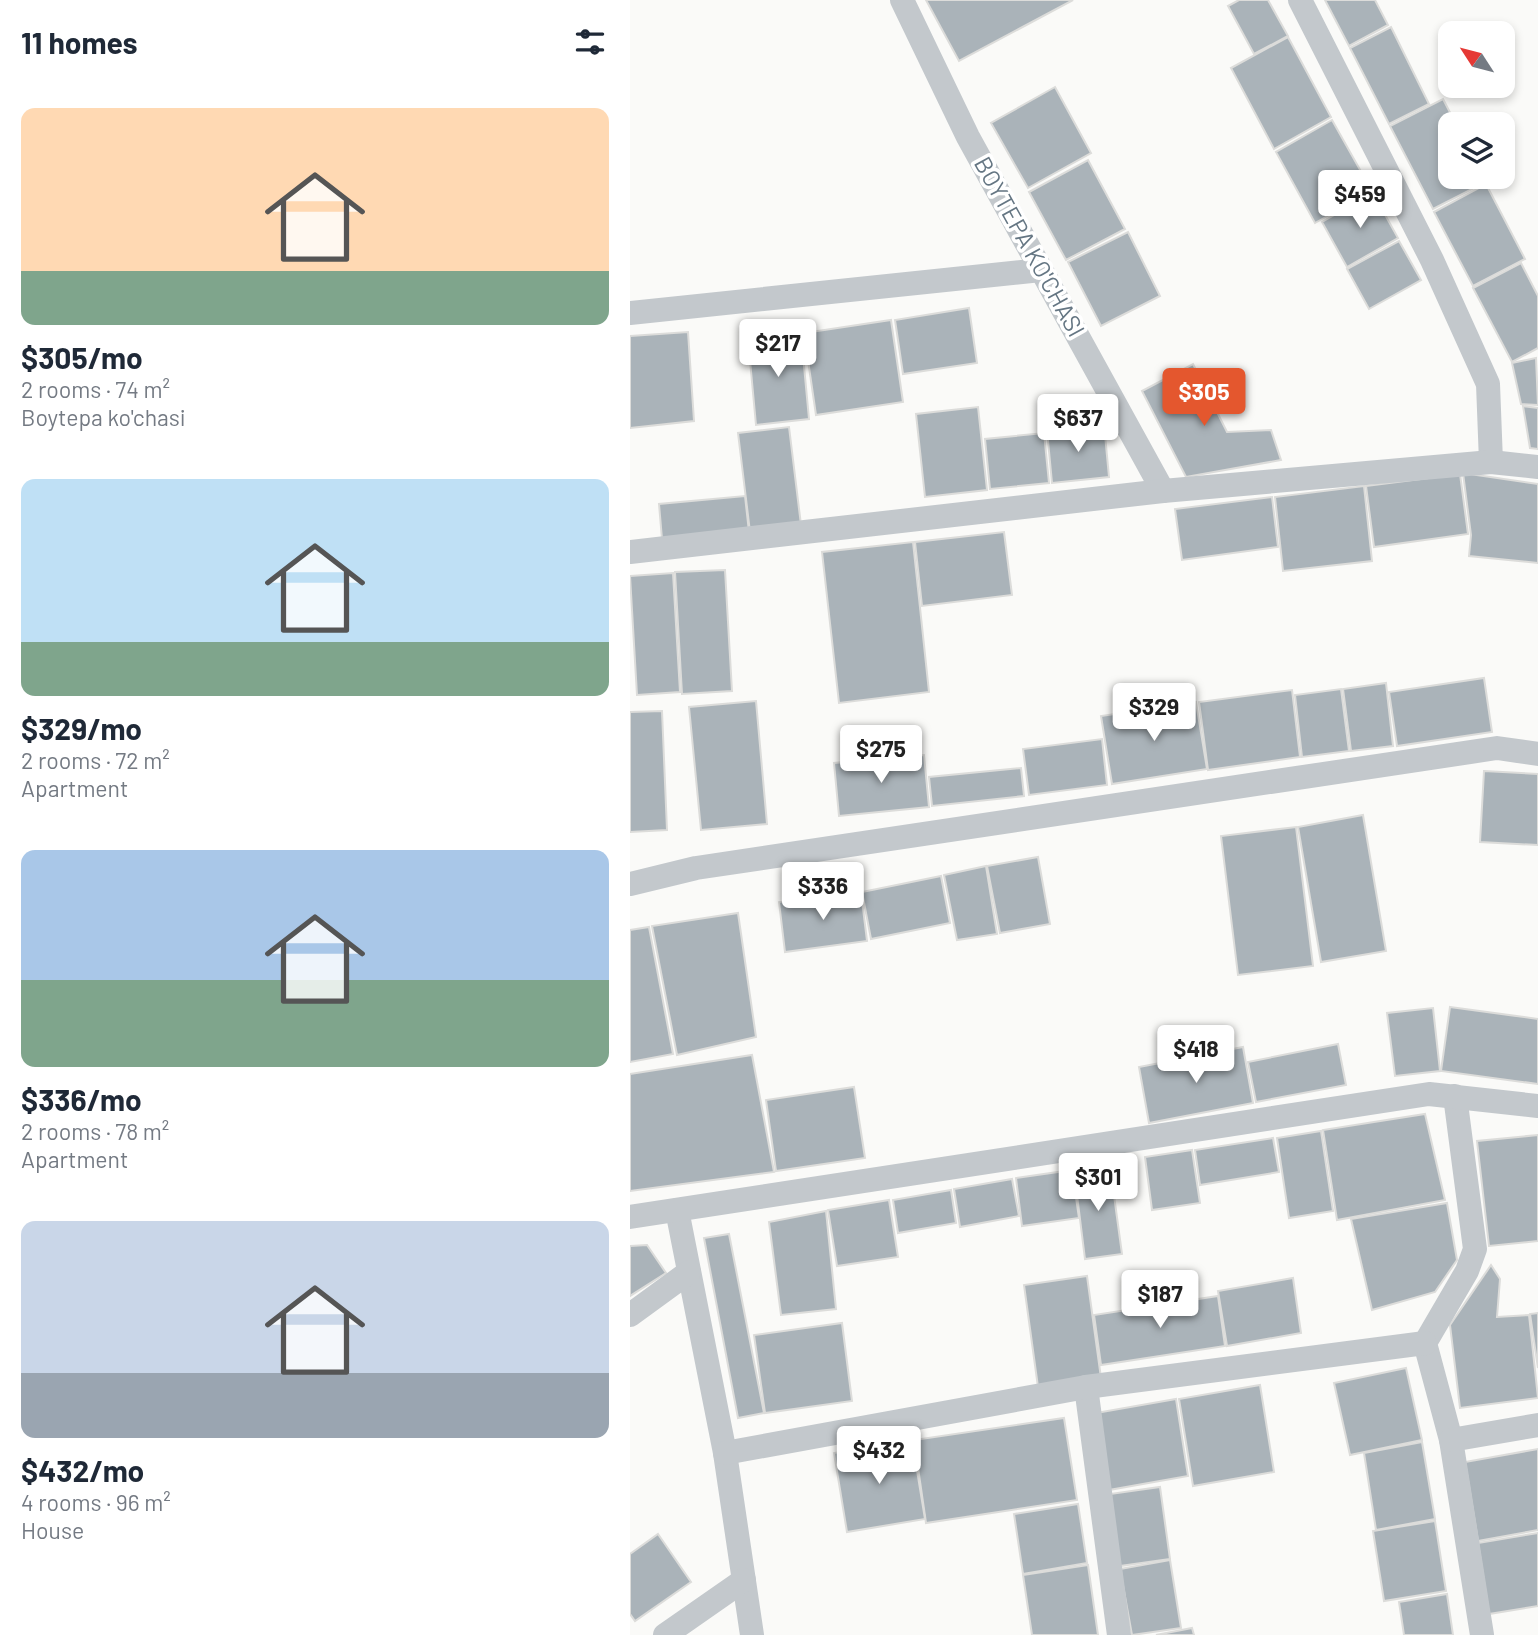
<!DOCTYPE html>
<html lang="en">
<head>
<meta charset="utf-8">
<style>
  :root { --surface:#fff; --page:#f2f2f3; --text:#1f2937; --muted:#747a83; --accent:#e4572e }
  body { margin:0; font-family:Barlow,sans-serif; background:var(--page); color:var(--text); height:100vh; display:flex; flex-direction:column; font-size:26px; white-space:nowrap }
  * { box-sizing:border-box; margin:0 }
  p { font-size:23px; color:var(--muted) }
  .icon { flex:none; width:38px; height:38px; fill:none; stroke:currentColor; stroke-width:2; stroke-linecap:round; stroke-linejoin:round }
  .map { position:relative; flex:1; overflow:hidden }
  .panel { display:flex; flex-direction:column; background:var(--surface); width:630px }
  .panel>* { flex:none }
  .needle { width:46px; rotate:306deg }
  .controls { position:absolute; left:808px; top:21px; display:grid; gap:14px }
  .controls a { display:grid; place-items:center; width:77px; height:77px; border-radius:14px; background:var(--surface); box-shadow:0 4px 10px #0003; font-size:35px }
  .price { position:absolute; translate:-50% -60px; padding:0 16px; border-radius:7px; background:#fff; color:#222; font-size:23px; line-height:46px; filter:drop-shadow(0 2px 4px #0008) }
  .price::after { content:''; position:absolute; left:50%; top:42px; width:21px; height:16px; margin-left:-10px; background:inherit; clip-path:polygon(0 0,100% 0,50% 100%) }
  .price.on { background:var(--accent); color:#fff }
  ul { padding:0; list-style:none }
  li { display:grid; align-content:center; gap:14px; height:371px; padding:0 21px }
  li span { display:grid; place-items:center; height:217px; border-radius:14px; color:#555 }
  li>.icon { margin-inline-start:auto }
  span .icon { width:126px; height:126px; fill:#fffc; stroke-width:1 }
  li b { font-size:30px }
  h2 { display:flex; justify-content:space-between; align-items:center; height:84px; padding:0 21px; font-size:30px }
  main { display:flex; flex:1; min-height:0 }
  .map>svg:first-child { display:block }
  .building { fill:#aab3b9; stroke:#dcdcda; stroke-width:2 }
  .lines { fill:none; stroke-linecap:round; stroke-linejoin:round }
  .minor { stroke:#c3c8cc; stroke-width:24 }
  .labels { text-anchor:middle; stroke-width:7; stroke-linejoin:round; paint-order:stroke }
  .street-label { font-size:24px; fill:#657683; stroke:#fff }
</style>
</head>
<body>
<main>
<section class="panel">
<h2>11 homes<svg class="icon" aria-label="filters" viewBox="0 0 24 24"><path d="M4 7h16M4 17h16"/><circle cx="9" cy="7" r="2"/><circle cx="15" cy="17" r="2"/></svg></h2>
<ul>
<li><span style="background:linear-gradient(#ffd9b3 75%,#7fa58c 0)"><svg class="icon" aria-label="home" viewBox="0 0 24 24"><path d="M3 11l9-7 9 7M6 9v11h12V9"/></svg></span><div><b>$305/mo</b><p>2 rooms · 74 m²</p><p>Boytepa ko'chasi</p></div></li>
<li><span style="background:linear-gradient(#bfe0f5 75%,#7fa58c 0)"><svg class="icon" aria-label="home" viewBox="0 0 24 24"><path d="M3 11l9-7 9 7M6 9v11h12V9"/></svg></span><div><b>$329/mo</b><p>2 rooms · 72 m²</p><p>Apartment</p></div></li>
<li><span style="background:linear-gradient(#a9c7e8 60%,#7fa58c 0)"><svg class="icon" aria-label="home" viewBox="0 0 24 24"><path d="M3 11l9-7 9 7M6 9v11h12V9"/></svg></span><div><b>$336/mo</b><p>2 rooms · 78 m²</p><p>Apartment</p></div></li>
<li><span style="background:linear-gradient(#c9d6e8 70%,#9aa5b1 0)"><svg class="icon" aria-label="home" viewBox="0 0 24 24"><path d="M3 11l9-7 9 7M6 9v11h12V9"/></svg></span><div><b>$432/mo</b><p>4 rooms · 96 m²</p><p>House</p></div></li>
</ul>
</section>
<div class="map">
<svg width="908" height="1635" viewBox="0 0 908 1635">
  <rect width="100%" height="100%" fill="#fafaf8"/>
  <!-- building -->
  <g class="building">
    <path d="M296,0H443L329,61Z"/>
    <path d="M609,0H638L658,36L624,54L598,6Z"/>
    <path d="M695,0H745L758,25L719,46Z"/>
    <path d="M761,27L799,104L759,124L720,48Z"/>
    <path d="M658,37L701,117L644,149L601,68Z"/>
    <path d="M425,87L461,153L398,188L361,123Z"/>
    <path d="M813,99L826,124H821V177H853L856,182L803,209L760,126Z"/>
    <path d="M702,120L742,191L685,223L646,152Z"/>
    <path d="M458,160L495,229L436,260L399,192Z"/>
    <path d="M856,184L895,259L843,286L804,212Z"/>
    <path d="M743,193L768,238L717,267L692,222Z"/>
    <path d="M498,232L530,296L471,326L438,262Z"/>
    <path d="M769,241L791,280L739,309L717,269Z"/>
    <path d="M891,263L908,296V348L882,362L843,288Z"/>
    <path d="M339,308L347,363L273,374L265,320Z"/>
    <path d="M261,320L273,402L186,415L174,333Z"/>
    <path d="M58,332L64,421L0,428V336Z"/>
    <path d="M171,334L179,419L126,425L118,339Z"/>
    <path d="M906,358L908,405L891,404L882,363Z"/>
    <path d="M563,364L597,432L641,430L651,460L556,477L512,391Z"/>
    <path d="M893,406L908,408V449L900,448Z"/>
    <path d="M348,407L357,490L295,497L286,414Z"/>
    <path d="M474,424L479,477L422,483L417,430Z"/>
    <path d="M159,427L171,525L120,532L108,433Z"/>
    <path d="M414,433L419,483L360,489L355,439Z"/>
    <path d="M833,473L908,484V563L839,556L841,535Z"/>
    <path d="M830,474L838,534L744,547L736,486Z"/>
    <path d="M734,486L742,561L653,571L645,497Z"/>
    <path d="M115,496L119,532L32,539L29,504Z"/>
    <path d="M642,497L648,547L552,560L545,509Z"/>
    <path d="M374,532L382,595L292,606L285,542Z"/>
    <path d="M283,542L299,692L209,703L192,552Z"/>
    <path d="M95,570L102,691L52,694L45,572Z"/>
    <path d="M43,573L50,692L7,695L0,576Z"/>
    <path d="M854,678L862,732L767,746L759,692Z"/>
    <path d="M756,683L763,746L721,751L713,689Z"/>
    <path d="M711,689L719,751L672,757L665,695Z"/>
    <path d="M662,690L670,757L578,770L569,702Z"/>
    <path d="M126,701L137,824L71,830L59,707Z"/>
    <path d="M566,702L577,769L482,784L471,716Z"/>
    <path d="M32,711L37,830L0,832V712Z"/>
    <path d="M472,739L477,785L399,795L393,749Z"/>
    <path d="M294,755L299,807L209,816L204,763Z"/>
    <path d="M391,768L394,796L302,806L299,777Z"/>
    <path d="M854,771L908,774V845L850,842Z"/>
    <path d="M733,815L756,951L691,962L668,827Z"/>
    <path d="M666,827L683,966L608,975L591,836Z"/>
    <path d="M408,857L420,924L370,933L357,866Z"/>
    <path d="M356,866L367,934L327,940L314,875Z"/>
    <path d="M311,876L320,923L241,939L232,892Z"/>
    <path d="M231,892L237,941L155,952L149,902Z"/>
    <path d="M108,913L126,1037L47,1055L22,926Z"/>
    <path d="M19,927L43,1054L0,1062V930Z"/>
    <path d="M820,1007L908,1019V1084L811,1071Z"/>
    <path d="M803,1008L810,1071L765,1076L757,1013Z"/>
    <path d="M708,1044L716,1085L626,1102L618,1062Z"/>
    <path d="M613,1047L623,1103L519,1123L509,1067Z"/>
    <path d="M122,1055L144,1172L0,1191V1074Z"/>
    <path d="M224,1087L235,1158L146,1171L136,1100Z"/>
    <path d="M795,1114L815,1200L707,1220L693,1130Z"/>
    <path d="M691,1131L703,1211L659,1218L647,1138Z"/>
    <path d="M908,1135V1241L859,1246L847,1141Z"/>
    <path d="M643,1138L649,1172L570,1185L565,1150Z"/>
    <path d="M562,1150L570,1203L522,1210L515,1157Z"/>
    <path d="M480,1166L492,1254L455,1259L444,1171Z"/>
    <path d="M442,1170L449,1218L392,1226L386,1178Z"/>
    <path d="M382,1179L389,1216L330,1227L324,1189Z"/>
    <path d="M321,1190L326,1223L268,1233L263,1200Z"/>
    <path d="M259,1200L268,1257L207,1266L198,1210Z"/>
    <path d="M817,1203L827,1260L805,1292L742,1310L721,1219Z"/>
    <path d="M196,1211L206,1309L151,1315L139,1222Z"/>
    <path d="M99,1234L134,1413L108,1418L74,1238Z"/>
    <path d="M17,1245L36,1273L0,1296V1246Z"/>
    <path d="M861,1265L870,1279L867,1317L899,1315L908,1398L830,1408L820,1325Z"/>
    <path d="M457,1276L471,1378L408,1387L394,1285Z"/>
    <path d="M663,1278L671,1333L597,1346L588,1291Z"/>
    <path d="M588,1296L595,1346L471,1365L464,1315Z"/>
    <path d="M908,1313V1368L900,1314Z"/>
    <path d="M212,1323L222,1401L135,1413L124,1335Z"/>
    <path d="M776,1368L792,1440L720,1455L704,1383Z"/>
    <path d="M630,1385L644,1472L563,1486L549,1399Z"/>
    <path d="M546,1399L558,1476L479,1490L466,1413Z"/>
    <path d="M434,1418L447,1500L296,1523L284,1440Z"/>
    <path d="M282,1440L295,1519L217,1532L204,1453Z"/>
    <path d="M792,1442L805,1519L746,1530L734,1453Z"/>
    <path d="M908,1449V1530L848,1541L835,1462Z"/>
    <path d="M530,1487L540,1559L490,1566L480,1494Z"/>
    <path d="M448,1504L457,1563L393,1574L384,1514Z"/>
    <path d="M805,1521L816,1591L754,1601L743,1531Z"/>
    <path d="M908,1533V1606L859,1614L848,1543Z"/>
    <path d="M28,1534L61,1582L5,1621L0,1614V1554Z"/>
    <path d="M540,1560L551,1628L502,1635L490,1569Z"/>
    <path d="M458,1565L468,1635H402L393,1575Z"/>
    <path d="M817,1594L823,1635H774L769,1602Z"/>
    <path d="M562,1628L564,1635H526Z"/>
  </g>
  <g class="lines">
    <!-- minor -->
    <g class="minor">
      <path d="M272,0L338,137L533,491"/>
      <path d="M670,0L802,260L858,384L861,462"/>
      <path d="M0,313L411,270"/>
      <path d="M0,552L533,491L861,462L908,467"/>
      <path d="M0,884L66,868L867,748L908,754"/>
      <path d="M825,1096L845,1249L837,1271L795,1343L821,1440L852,1635"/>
      <path d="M47,1210L95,1453L122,1635"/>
      <path d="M0,1217L799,1094L908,1106"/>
      <path d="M0,1315L59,1272"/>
      <path d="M456,1387L489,1635"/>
      <path d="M821,1440L908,1425"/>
      <path d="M95,1453L456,1387L795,1343"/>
      <path d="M35,1635L114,1580"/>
    </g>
  </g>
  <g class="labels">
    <!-- street labels -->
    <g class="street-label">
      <text transform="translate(399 247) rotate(61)" y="8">BOYTEPA KO'CHASI</text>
    </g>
  </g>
</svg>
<div class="controls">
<a><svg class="needle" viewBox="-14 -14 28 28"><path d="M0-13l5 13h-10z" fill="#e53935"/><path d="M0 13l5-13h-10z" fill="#747a83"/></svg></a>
<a><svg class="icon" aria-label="layers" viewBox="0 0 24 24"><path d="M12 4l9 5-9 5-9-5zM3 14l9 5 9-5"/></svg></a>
</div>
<b class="price" style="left:730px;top:230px">$459</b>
<b class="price" style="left:148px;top:379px">$217</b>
<b class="price on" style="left:574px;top:428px">$305</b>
<b class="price" style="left:448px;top:454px">$637</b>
<b class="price" style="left:524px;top:743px">$329</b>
<b class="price" style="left:251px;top:785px">$275</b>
<b class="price" style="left:193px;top:922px">$336</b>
<b class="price" style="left:566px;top:1085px">$418</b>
<b class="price" style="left:468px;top:1213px">$301</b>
<b class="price" style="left:530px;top:1330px">$187</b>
<b class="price" style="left:249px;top:1486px">$432</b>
</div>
</main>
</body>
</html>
